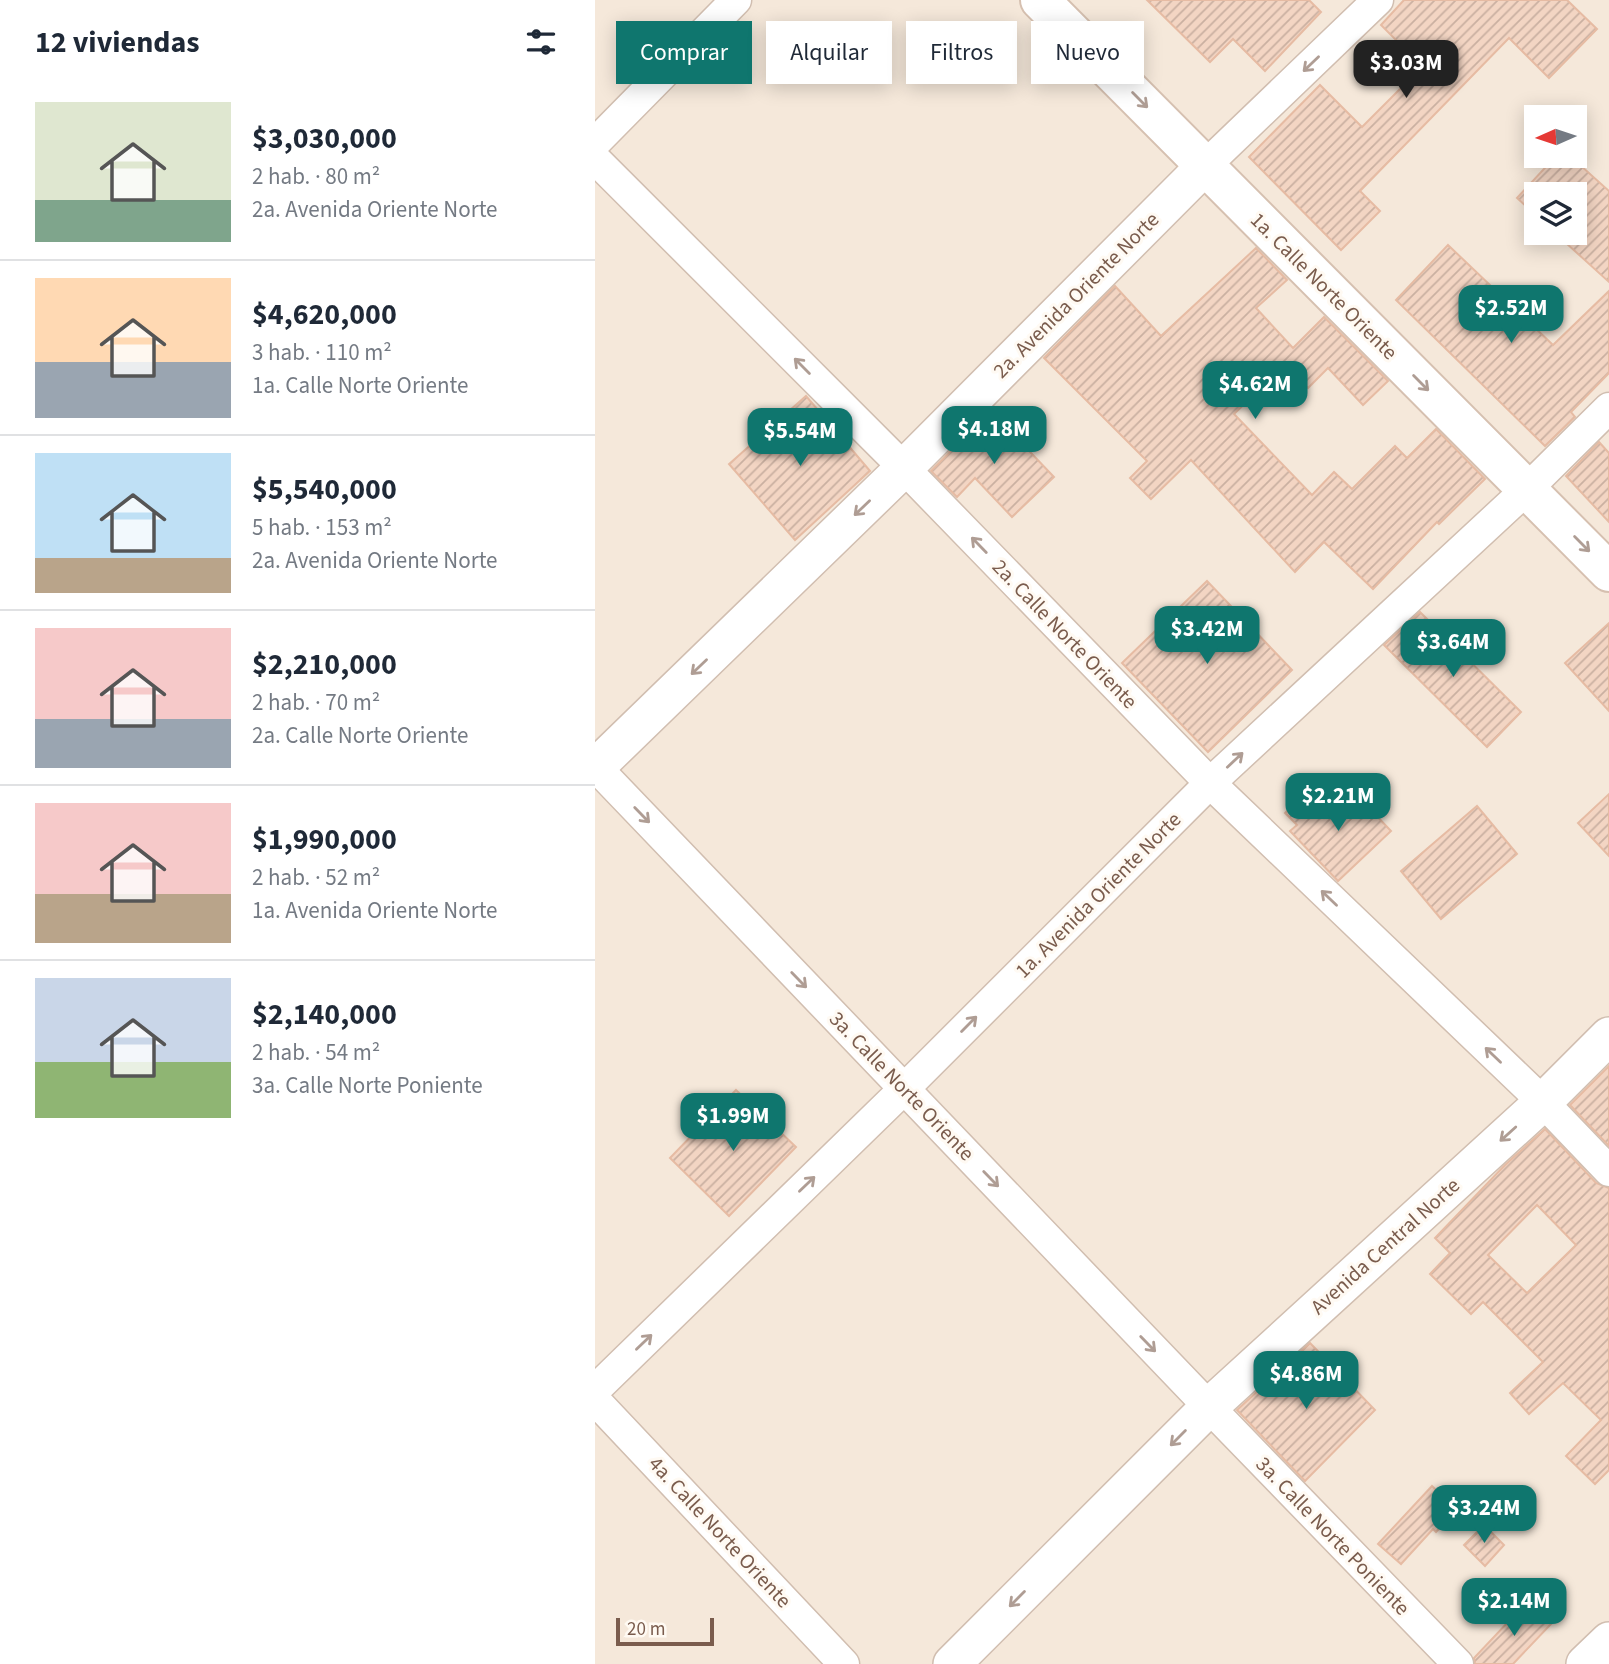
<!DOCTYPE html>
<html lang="es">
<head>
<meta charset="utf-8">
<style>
  :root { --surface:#fff; --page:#f6f6f7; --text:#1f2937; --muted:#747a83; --line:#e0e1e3; --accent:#0f766e }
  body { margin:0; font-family:"Source Sans 3",sans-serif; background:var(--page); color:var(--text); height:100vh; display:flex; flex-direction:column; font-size:26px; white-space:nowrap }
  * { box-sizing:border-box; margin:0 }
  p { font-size:23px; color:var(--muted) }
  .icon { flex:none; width:38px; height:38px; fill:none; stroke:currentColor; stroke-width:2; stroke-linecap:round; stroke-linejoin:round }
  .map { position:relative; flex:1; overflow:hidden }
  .side { display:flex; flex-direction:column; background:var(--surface); width:595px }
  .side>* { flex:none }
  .hud { position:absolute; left:21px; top:21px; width:665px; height:63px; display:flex; gap:14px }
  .needle { width:46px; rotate:267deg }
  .fabs { position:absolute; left:929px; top:105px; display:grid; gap:14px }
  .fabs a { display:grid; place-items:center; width:63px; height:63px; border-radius:0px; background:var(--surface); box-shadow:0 4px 18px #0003; font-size:35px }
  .scale { position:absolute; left:21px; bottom:18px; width:98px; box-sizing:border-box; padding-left:7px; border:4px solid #7a5c4d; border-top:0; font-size:19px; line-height:24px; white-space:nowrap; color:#7a5c4d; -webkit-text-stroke:5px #fffaf3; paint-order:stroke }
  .price { position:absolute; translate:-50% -60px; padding:0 16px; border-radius:14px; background:var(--accent); color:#fff; font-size:23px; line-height:46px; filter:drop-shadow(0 2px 4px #0008) }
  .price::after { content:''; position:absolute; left:50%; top:42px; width:21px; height:16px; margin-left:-10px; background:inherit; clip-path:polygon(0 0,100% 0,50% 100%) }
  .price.active { background:#222; color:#fff }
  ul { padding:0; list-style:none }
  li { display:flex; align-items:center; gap:21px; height:175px; padding:0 35px }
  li+li { border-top:2px solid var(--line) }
  li span { display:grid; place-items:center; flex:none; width:196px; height:140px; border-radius:0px; color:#555 }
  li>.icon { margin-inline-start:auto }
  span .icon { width:84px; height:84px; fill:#fffc; stroke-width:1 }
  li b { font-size:30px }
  h2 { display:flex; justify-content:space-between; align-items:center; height:84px; padding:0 35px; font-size:30px }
  .pill { padding:0 24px; border-radius:0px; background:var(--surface); box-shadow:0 4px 18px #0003; font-size:24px; line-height:63px }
  .pill.active { background:var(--accent); color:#fff }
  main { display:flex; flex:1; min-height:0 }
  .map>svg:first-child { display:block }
  .residential { fill:#f5e8da; fill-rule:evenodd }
  .building { fill:url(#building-hatch); stroke:#e6bba3; stroke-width:2; fill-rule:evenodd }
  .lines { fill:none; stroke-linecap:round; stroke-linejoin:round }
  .minor-casing { stroke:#d1beb0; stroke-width:33 }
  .tertiary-casing { stroke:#d1beb0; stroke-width:40 }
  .secondary-casing { stroke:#d6c0b0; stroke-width:42 }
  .minor { stroke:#fff; stroke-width:30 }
  .tertiary { stroke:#fff; stroke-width:37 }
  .secondary { stroke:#fff; stroke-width:38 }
  .oneway { stroke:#af9d94 }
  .labels { text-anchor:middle; stroke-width:6; stroke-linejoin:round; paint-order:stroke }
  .street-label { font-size:21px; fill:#7a5c4d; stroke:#fffaf3 }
</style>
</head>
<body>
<main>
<section class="side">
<h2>12 viviendas<svg class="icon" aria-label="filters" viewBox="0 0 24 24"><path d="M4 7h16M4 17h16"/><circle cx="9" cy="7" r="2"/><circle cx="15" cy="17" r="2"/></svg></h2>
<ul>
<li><span style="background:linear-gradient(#dfe7d0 70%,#7fa58c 0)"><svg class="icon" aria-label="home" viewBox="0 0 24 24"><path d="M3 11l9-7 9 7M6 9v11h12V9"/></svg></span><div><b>$3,030,000</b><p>2 hab. · 80 m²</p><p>2a. Avenida Oriente Norte</p></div></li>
<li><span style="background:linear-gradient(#ffd9b3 60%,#9aa5b1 0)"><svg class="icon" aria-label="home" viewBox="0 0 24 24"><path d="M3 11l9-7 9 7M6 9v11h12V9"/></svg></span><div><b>$4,620,000</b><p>3 hab. · 110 m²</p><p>1a. Calle Norte Oriente</p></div></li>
<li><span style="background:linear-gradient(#bfe0f5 75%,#b9a48a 0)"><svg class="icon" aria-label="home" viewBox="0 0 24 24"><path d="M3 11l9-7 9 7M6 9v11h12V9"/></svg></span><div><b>$5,540,000</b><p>5 hab. · 153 m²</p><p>2a. Avenida Oriente Norte</p></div></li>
<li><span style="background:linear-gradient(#f6c9c9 65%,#9aa5b1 0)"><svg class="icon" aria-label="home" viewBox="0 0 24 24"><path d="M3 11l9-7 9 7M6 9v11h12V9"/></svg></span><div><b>$2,210,000</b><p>2 hab. · 70 m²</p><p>2a. Calle Norte Oriente</p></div></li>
<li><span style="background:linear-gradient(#f6c9c9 65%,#b9a48a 0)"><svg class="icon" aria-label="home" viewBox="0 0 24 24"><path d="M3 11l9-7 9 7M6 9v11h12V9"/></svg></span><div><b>$1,990,000</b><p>2 hab. · 52 m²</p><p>1a. Avenida Oriente Norte</p></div></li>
<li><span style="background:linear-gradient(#c9d6e8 60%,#8fb573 0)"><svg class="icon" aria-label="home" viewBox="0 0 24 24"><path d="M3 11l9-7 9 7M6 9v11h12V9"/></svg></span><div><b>$2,140,000</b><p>2 hab. · 54 m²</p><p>3a. Calle Norte Poniente</p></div></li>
</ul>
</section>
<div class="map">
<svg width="1014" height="1664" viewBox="0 0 1014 1664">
  <defs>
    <pattern id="building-hatch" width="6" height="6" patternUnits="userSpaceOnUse" patternTransform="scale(1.75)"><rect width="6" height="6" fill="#f3d5c3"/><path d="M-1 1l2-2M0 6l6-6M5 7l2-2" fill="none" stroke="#cab0a1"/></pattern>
  </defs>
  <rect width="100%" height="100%" fill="#fdf6ec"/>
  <!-- residential -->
  <path class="residential" d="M0,0H1014V1664H0ZM942,117H980V156H942ZM942,194H980V233H942Z"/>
  <!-- building -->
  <g class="building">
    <path d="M552,0H714L726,12L670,71L638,39L615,62Z"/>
    <path d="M809,0H972L1002,29L954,78L914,38L765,191L785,211L746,250L654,157L725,85L767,127L808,86L787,65L806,45L786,25Z"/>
    <path d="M961,156H975L1014,191V282L960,233H980V194H942V216L922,198Z"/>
    <path d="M853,245L958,345L1014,291V373L976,412L980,417L950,446L801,300Z"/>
    <path d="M661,248L692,280L661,308L698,348L729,317L793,381L768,405L733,368L713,388L690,365L639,414L717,495L739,472L757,489L800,446L812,458L841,429L890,479L844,524L842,522L778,589L729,542L700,572L596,460L556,499L535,478L552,461L449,358L520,286L566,336Z"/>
    <path d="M211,396L275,471L200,540L134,464Z"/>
    <path d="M396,411L459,477L417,517L380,478L362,497L336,471Z"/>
    <path d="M1004,442L1014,453V522L971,476Z"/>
    <path d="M612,581L697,670L613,752L527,663Z"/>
    <path d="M825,612L926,712L892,747L789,645Z"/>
    <path d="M1014,623V711L970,663Z"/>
    <path d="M757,790L796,831L743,881L695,831L702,825L690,813L708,796L729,818Z"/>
    <path d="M1014,794V856L983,823Z"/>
    <path d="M882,806L922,854L846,919L806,871Z"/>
    <path d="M1014,1066V1146L975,1105Z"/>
    <path d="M141,1090L201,1147L134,1216L75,1158Z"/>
    <path d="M950,1129L1001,1183L1014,1188V1470L1000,1484L971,1456L1006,1420L968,1383L934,1414L915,1393L948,1362L888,1302L876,1314L835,1274L855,1253L840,1238L910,1165ZM942,1205L981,1245L932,1293L893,1255Z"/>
    <path d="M715,1343L780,1410L710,1481L642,1410Z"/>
    <path d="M837,1486L862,1510L841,1532L838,1529L806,1564L783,1544Z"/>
    <path d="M889,1525L909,1545L890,1566L869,1545Z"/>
    <path d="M932,1602L956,1624L918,1664H880L879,1658Z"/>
  </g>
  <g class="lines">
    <defs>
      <g id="minor">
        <path d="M0,143L141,0"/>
        <path d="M0,159L309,468L615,783L948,1102L1014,1171"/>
        <path d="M610,166L783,0"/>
        <path d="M0,766L614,1407L863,1664"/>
        <path d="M0,1390L309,1089L615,783L932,489L1014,408"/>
        <path d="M0,1400L249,1664"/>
      </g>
      <g id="tertiary">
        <path d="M0,768L309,468L610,166"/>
        <path d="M357,1664L614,1407L948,1102L1014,1036"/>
        <path d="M990,1664L1014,1641"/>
      </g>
      <path id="secondary" d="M445,0L1014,572"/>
    </defs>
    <!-- minor casing -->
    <use href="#minor" class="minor-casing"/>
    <!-- tertiary casing -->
    <use href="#tertiary" class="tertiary-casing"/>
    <!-- secondary casing -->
    <use href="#secondary" class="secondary-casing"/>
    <!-- minor -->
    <use href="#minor" class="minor"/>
    <!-- tertiary -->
    <use href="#tertiary" class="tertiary"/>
    <!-- secondary -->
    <use href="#secondary" class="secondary"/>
  </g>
  <!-- one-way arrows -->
  <defs><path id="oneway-shaft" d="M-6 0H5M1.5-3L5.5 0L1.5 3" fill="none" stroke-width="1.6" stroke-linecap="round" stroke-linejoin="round" transform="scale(1.75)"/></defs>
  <g class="oneway">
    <use href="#oneway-shaft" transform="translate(716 64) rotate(136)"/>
    <use href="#oneway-shaft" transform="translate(545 100) rotate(45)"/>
    <use href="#oneway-shaft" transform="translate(207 366) rotate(-135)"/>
    <use href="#oneway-shaft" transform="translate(826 383) rotate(45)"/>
    <use href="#oneway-shaft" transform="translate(267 508) rotate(136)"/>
    <use href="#oneway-shaft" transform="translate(987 544) rotate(45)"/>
    <use href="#oneway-shaft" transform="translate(384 545) rotate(-134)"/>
    <use href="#oneway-shaft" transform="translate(104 667) rotate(136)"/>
    <use href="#oneway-shaft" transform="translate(640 760) rotate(-43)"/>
    <use href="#oneway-shaft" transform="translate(47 815) rotate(46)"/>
    <use href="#oneway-shaft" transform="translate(734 898) rotate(-136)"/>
    <use href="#oneway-shaft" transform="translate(204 980) rotate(46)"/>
    <use href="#oneway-shaft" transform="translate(374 1024) rotate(-45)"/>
    <use href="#oneway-shaft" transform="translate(898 1055) rotate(-136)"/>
    <use href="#oneway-shaft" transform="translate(913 1134) rotate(138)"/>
    <use href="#oneway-shaft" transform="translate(396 1179) rotate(46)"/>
    <use href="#oneway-shaft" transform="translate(212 1184) rotate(-44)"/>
    <use href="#oneway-shaft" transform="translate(49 1342) rotate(-44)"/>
    <use href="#oneway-shaft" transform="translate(553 1344) rotate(46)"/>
    <use href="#oneway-shaft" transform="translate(583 1438) rotate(135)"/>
    <use href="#oneway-shaft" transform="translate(422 1599) rotate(135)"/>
  </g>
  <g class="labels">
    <!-- street labels -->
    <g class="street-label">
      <text transform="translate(729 286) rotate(45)" y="7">1a. Calle Norte Oriente</text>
      <text transform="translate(481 295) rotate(-45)" y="7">2a. Avenida Oriente Norte</text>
      <text transform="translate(470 634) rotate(46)" y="7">2a. Calle Norte Oriente</text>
      <text transform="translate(503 895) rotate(-45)" y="7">1a. Avenida Oriente Norte</text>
      <text transform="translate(307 1086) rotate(46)" y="7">3a. Calle Norte Oriente</text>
      <text transform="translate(790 1246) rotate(-42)" y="7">Avenida Central Norte</text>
      <text transform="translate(125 1532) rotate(47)" y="7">4a. Calle Norte Oriente</text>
      <text transform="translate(738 1536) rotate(46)" y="7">3a. Calle Norte Poniente</text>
    </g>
  </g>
</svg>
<div class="fabs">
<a><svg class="needle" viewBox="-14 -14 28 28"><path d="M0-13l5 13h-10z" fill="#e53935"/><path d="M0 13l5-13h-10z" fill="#747a83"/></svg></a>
<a><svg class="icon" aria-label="layers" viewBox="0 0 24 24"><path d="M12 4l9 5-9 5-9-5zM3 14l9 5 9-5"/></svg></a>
</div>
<div class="scale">20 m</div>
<b class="price active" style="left:811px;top:100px">$3.03M</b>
<b class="price" style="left:916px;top:345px">$2.52M</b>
<b class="price" style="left:660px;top:421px">$4.62M</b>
<b class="price" style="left:399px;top:466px">$4.18M</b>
<b class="price" style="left:205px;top:468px">$5.54M</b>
<b class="price" style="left:612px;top:666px">$3.42M</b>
<b class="price" style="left:858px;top:679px">$3.64M</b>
<b class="price" style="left:743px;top:833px">$2.21M</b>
<b class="price" style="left:138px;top:1153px">$1.99M</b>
<b class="price" style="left:711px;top:1411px">$4.86M</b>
<b class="price" style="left:889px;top:1545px">$3.24M</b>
<b class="price" style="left:919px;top:1638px">$2.14M</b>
<div class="hud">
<a class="pill active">Comprar</a>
<a class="pill">Alquilar</a>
<a class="pill">Filtros</a>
<a class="pill">Nuevo</a>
</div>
</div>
</main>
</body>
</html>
